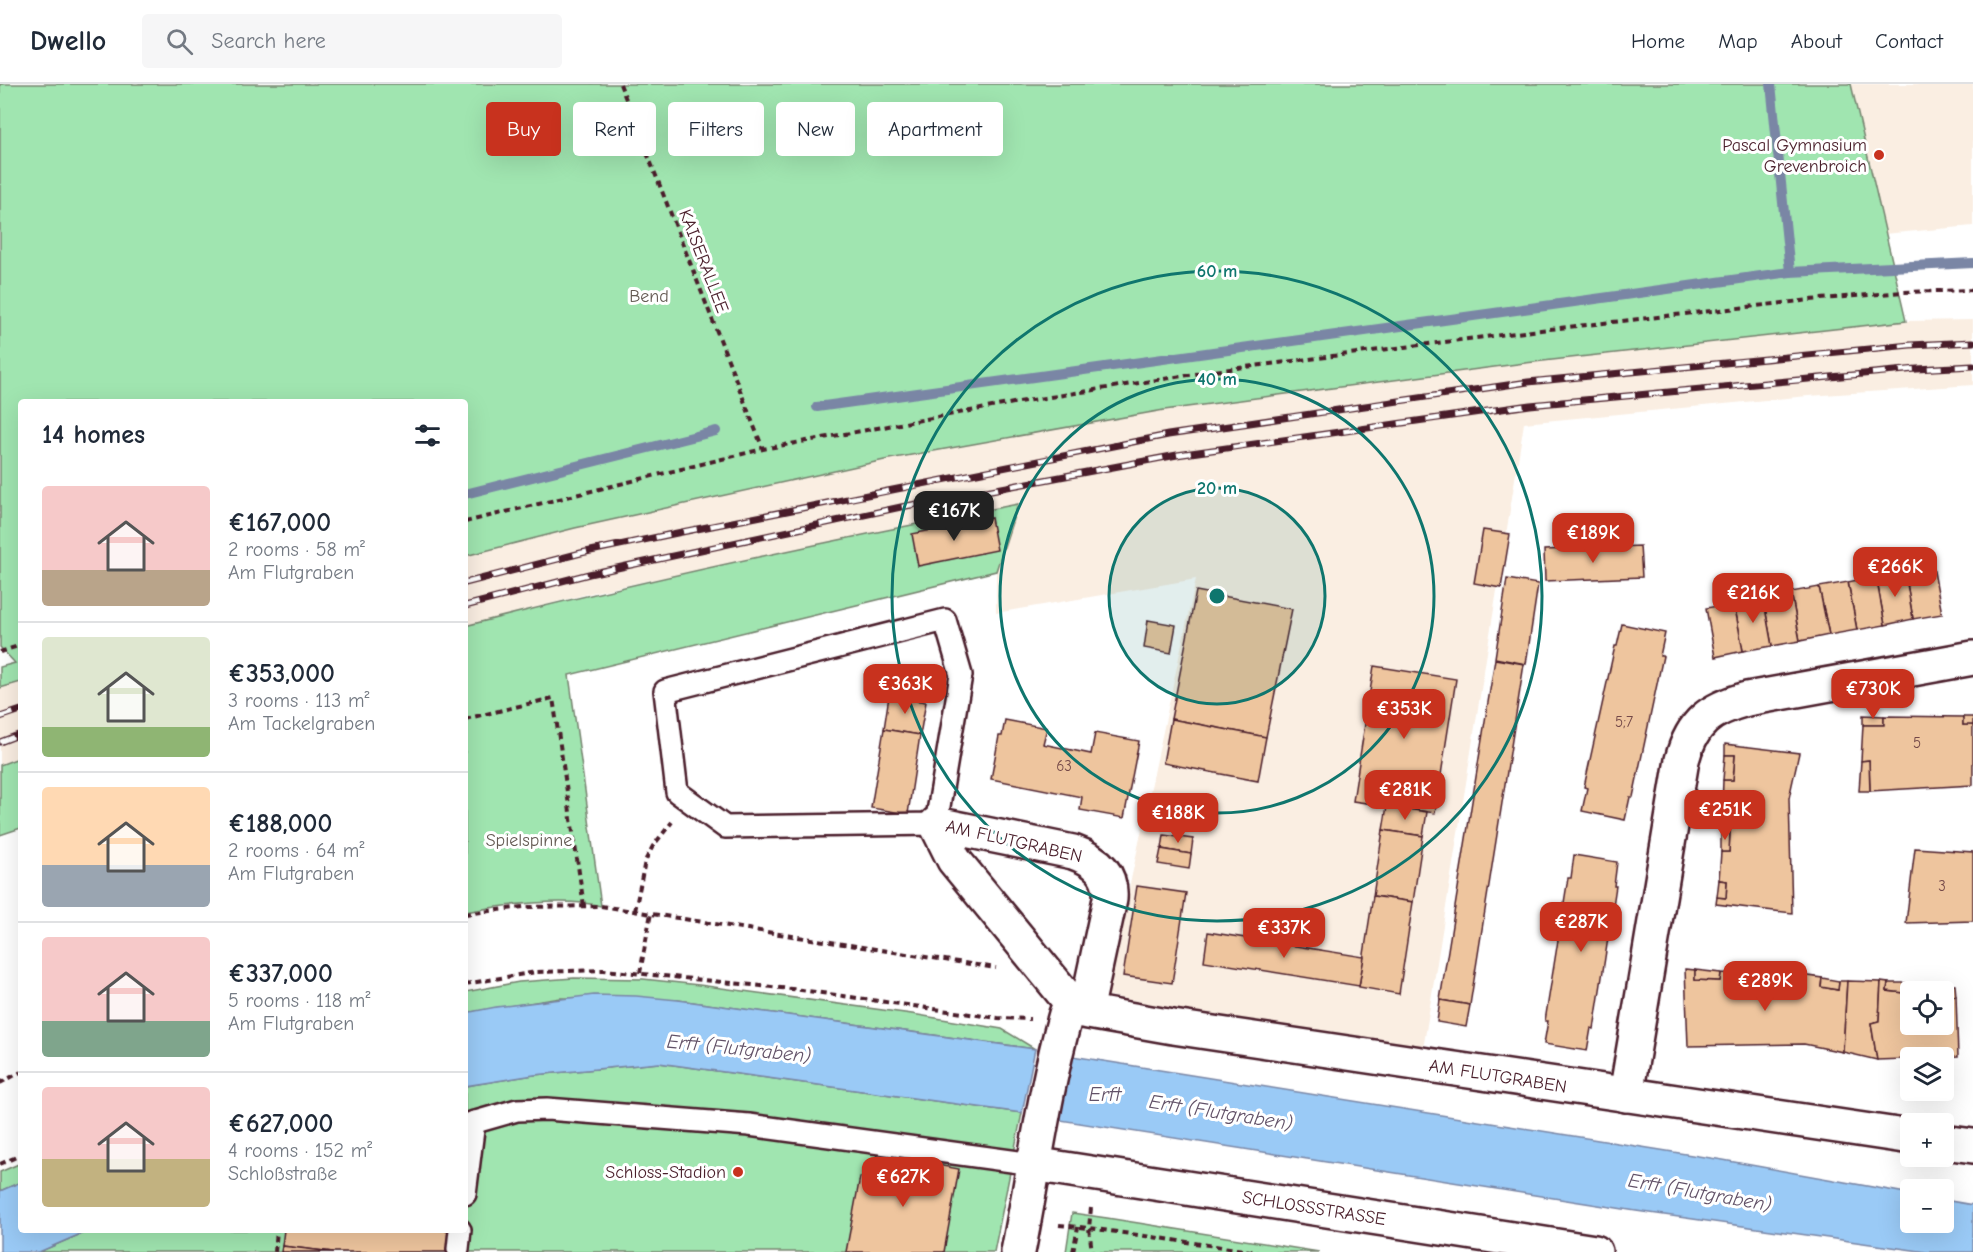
<!DOCTYPE html>
<html lang="en">
<head>
<meta charset="utf-8">
<style>
  :root { --surface:#fff; --page:#f6f6f7; --text:#1f2937; --muted:#747a83; --line:#e0e1e3; --accent:#c8321e }
  body { margin:0; font-family:"Comic Neue",sans-serif; background:var(--page); color:var(--text); height:100vh; display:flex; flex-direction:column; font-size:22px; white-space:nowrap }
  * { box-sizing:border-box; margin:0 }
  p { font-size:20px; color:var(--muted) }
  .icon { flex:none; width:33px; height:33px; fill:none; stroke:currentColor; stroke-width:2; stroke-linecap:round; stroke-linejoin:round }
  .map { position:relative; flex:1; overflow:hidden }
  .details { position:absolute; left:18px; top:315px; width:450px; height:834px; display:flex; flex-direction:column; background:var(--surface); border-radius:6px; box-shadow:0 6px 24px #0002 }
  .details>* { flex:none }
  .banner { position:absolute; left:486px; top:18px; width:570px; height:54px; display:flex; gap:12px }
  .controls { position:absolute; left:1900px; top:897px; display:grid; gap:12px }
  .controls a { display:grid; place-items:center; width:54px; height:54px; border-radius:6px; background:var(--surface); box-shadow:0 6px 24px #0002; font-size:30px }
  .price { position:absolute; translate:-50% -51px; padding:0 14px; border-radius:12px; background:var(--accent); color:#fff; font-size:20px; line-height:39px; filter:drop-shadow(0 2px 3px #0008) }
  .price::after { content:''; position:absolute; left:50%; top:36px; width:18px; height:14px; margin-left:-9px; background:inherit; clip-path:polygon(0 0,100% 0,50% 100%) }
  .price.current { background:#222; color:#fff }
  ul { padding:0; list-style:none }
  li { display:flex; align-items:center; gap:18px; height:150px; padding:0 24px }
  li+li { border-top:2px solid var(--line) }
  li span { display:grid; place-items:center; flex:none; width:168px; height:120px; border-radius:6px; color:#555 }
  li>.icon { margin-inline-start:auto }
  span .icon { width:72px; height:72px; fill:#fffc; stroke-width:1 }
  li b { font-size:26px }
  h2 { display:flex; justify-content:space-between; align-items:center; height:72px; padding:0 24px; font-size:26px }
  .pill { padding:0 21px; border-radius:6px; background:var(--surface); box-shadow:0 6px 24px #0002; font-size:21px; line-height:54px }
  .pill.current { background:var(--accent); color:#fff }
  header { display:flex; align-items:center; gap:36px; box-sizing:border-box; height:84px; padding:0 30px; background:var(--surface); border-bottom:2px solid var(--line) }
  header strong { font-size:28px }
  nav { display:flex; gap:33px; margin-inline-start:auto; font-size:21px }
  .search { width:420px; height:54px; background:var(--page); display:flex; align-items:center; gap:15px; box-sizing:border-box; padding:0 21px; border-radius:6px; color:var(--muted); font-size:22px }
  .map>svg:first-child { display:block }
  .built { fill:#faeee2 }
  .green { fill:#a0e5b0; stroke:#75826e; stroke-width:1.5 }
  .water { fill:#9acaf6; stroke:#7a86a5; stroke-width:1.5 }
  .lines { fill:none; stroke-linecap:round; stroke-linejoin:round }
  .stream { stroke:#7a86a5; stroke-width:10 }
  .building { fill:#eec59e; stroke:#4a1f2b; stroke-width:1.5 }
  .lane-casing { stroke:#4a1f2b; stroke-width:26 }
  .street-casing { stroke:#4a1f2b; stroke-width:38 }
  .path { stroke:#4a1f2b; stroke-width:4; stroke-dasharray:6 4.5; stroke-linecap:butt }
  .lane { stroke:#fff; stroke-width:21 }
  .street { stroke:#fff; stroke-width:33 }
  .rail-casing { stroke:#4a1f2b; stroke-width:7 }
  .rail { stroke:#fff; stroke-width:4.5; stroke-dasharray:14; stroke-linecap:butt }
  .ring { fill:none; stroke:#0f766e; stroke-width:3 }
  .poi-dot { fill:#c8321e; stroke:#fff; stroke-width:2 }
  .labels { text-anchor:middle; stroke-width:6; stroke-linejoin:round; paint-order:stroke }
  .number-label { font-size:15px; fill:#734848 }
  .poi-label { font-size:18px; fill:#4a1f2b; stroke:#fff; text-anchor:end }
  .street-label { font-size:18px; fill:#4a1f2b; stroke:#fff }
  .park-label { font-size:18px; fill:#645a53; stroke:#fff }
  .water-label { font-size:20px; font-style:italic; fill:#625268; stroke:#fff }
  .centre { fill:#0f766e; stroke:#fff; stroke-width:3 }
  .ring-label { font-size:18px; text-anchor:middle; font-weight:bold; fill:#0f766e; stroke:#fff; stroke-width:6; stroke-linejoin:round; paint-order:stroke }
</style>
</head>
<body>
<header>
<strong>Dwello</strong>
<div class="search"><svg class="icon" aria-label="search" viewBox="0 0 24 24"><circle cx="10" cy="10" r="6"/><path d="M15 15l6 6"/></svg>Search here</div>
<nav><a>Home</a><a>Map</a><a>About</a><a>Contact</a></nav>
</header>
<div class="map">
<svg width="1973" height="1168" viewBox="0 0 1973 1168">
  <rect width="100%" height="100%" fill="#fff"/>
  <filter id="ink" filterUnits="userSpaceOnUse"><feTurbulence type="fractalNoise" baseFrequency=".0167" numOctaves="2"/><feDisplacementMap in="SourceGraphic" scale="12" xChannelSelector="R" yChannelSelector="G"/><feConvolveMatrix kernelMatrix="1 2 1 2 8 2 1 2 1" color-interpolation-filters="sRGB"/></filter>
  <g filter="url(#ink)">
    <!-- built -->
    <g class="built">
      <path d="M1779,0H1973V142L1793,158Z"/>
      <path d="M1973,236V301L1808,312L1524,339L1421,978L1106,911L1196,495L996,529V487L1017,420L908,441L595,508L465,542V472L575,444L889,375L1164,326L1525,279L1906,237Z"/>
      <path d="M21,598V673L0,681V604Z"/>
    </g>
    <!-- green -->
    <g class="green">
      <path d="M0,0H1851L1906,237L1525,279L1164,326L889,375L575,444L465,472V318H21V598L0,604V583L15,579L0,563Z"/>
      <path d="M1018,420L996,487L569,591L601,822C565,813 502,821 465,828V542C648,495 832,456 1018,420Z"/>
      <path d="M21,673V744L0,751V681Z"/>
      <path d="M574,894L643,895L699,901L912,930L1002,945L1035,965L678,916L561,914L465,929V908L519,898Z"/>
      <path d="M659,979L1022,1029L994,1168H39L90,1146H465V1002L534,991Z"/>
      <path d="M21,1079V1098L0,1107V1088Z"/>
      <path d="M1072,1129L1107,1134L1319,1168H1066Z"/>
    </g>
    <!-- water -->
    <g class="water">
      <path d="M594,911L636,912L678,916L1035,965L1022,1029L659,979L534,991L465,1002V929L496,923Z"/>
      <path d="M1072,972L1723,1076L1911,1110V1138H1944V1116L1973,1121V1168H1927L1636,1127L1060,1036Z"/>
      <path d="M21,1098V1146H90L39,1168H0V1107Z"/>
    </g>
    <g class="lines">
      <!-- stream -->
      <g class="stream">
        <path d="M1771,0L1790,188"/>
        <path d="M817,323L1790,188L1973,179"/>
        <path d="M465,410L716,347"/>
      </g>
    </g>
    <!-- building -->
    <g class="building">
      <path d="M991,434L997,466L918,482L912,450Z"/>
      <path d="M1483,446L1510,450L1501,504L1474,499Z"/>
      <path d="M1640,462L1642,493L1545,497L1544,466Z"/>
      <path d="M1933,482L1942,530L1913,535L1905,488Z"/>
      <path d="M1905,488L1913,535L1885,541L1876,492Z"/>
      <path d="M1876,492L1885,541L1857,546L1848,498Z"/>
      <path d="M1507,495L1538,500L1526,580L1495,574Z"/>
      <path d="M1848,498L1857,546L1829,551L1819,503Z"/>
      <path d="M1819,503L1829,551L1800,557L1791,508Z"/>
      <path d="M1196,507L1292,525L1266,653L1171,635Z"/>
      <path d="M1791,508L1800,557L1772,562L1763,513Z"/>
      <path d="M1763,513L1772,562L1743,567L1734,519Z"/>
      <path d="M1734,519L1743,567L1715,573L1706,524Z"/>
      <path d="M1148,536L1176,541L1171,569L1144,564Z"/>
      <path d="M1622,540L1665,549L1660,572H1663L1633,713H1630L1625,736L1582,727L1587,704L1584,703L1615,562H1617Z"/>
      <path d="M1495,575L1524,580L1470,921L1440,916Z"/>
      <path d="M1374,582L1456,595L1435,729L1353,717Z"/>
      <path d="M889,612L926,618L920,651L884,645Z"/>
      <path d="M1863,631L1884,632V641H1863Z"/>
      <path d="M1884,632L1963,633V641H1973V701L1870,707L1869,676L1861,677L1863,641H1884Z"/>
      <rect x="1963" y="633" width="10" height="8"/>
      <path d="M1171,635L1266,653L1258,697L1163,679Z"/>
      <path d="M1005,636L1047,644L1043,660L1091,670L1095,649L1139,657L1124,734L1080,726L1082,713L991,695L999,652H1002Z"/>
      <path d="M884,645L920,651L908,730L871,724Z"/>
      <path d="M1725,660L1799,669L1789,714L1792,829L1716,820L1717,813L1726,814L1727,797L1719,796L1721,768H1729L1730,747H1721V745H1730L1731,724H1722L1723,696H1733L1735,671H1725Z"/>
      <path d="M1725,671H1735L1733,696H1723Z"/>
      <path d="M1869,676L1870,707H1859L1861,677Z"/>
      <path d="M1387,722L1427,728L1423,752L1383,746Z"/>
      <path d="M1722,724H1731L1730,745H1721Z"/>
      <path d="M1383,746L1423,752L1413,818L1373,812Z"/>
      <path d="M1721,747H1730L1729,768H1721Z"/>
      <path d="M1164,751L1193,755L1191,770L1162,765Z"/>
      <path d="M1915,764L1973,768V837L1906,839Z"/>
      <path d="M1161,765L1191,770L1189,785L1158,780Z"/>
      <path d="M1574,771L1617,778L1614,802H1616L1594,945L1591,944L1587,967L1544,960L1548,937H1545L1568,794H1571Z"/>
      <path d="M1719,796L1727,797L1726,814L1717,813Z"/>
      <path d="M1137,802L1186,809L1172,899L1123,892Z"/>
      <path d="M1373,812L1413,818L1399,910L1359,903Z"/>
      <path d="M1208,848L1364,873L1359,902L1204,877Z"/>
      <path d="M1685,885L1695,886V896L1720,897L1721,889L1749,891V899L1770,900V891L1773,892L1772,900L1794,901V892H1808L1822,894L1821,903L1838,906L1839,897H1847L1843,968L1804,960L1688,962Z"/>
      <path d="M1695,886L1721,889L1720,897L1695,896Z"/>
      <path d="M1749,891H1770V900L1749,899Z"/>
      <path d="M1773,892H1794V901L1772,900Z"/>
      <path d="M1822,894L1839,897L1838,906L1821,903Z"/>
      <path d="M1847,897L1881,898L1879,937L1871,939L1877,976L1843,968Z"/>
      <path d="M1881,898L1888,899L1887,907L1905,909V899L1933,900V908H1911V940H1944V911L1956,912L1958,973L1877,976L1871,939L1879,937Z"/>
      <path d="M1888,899H1905V909L1887,907Z"/>
      <path d="M1933,900L1955,901L1956,912L1944,911V908H1933Z"/>
      <path d="M1440,916L1470,921L1466,943L1437,938Z"/>
      <path d="M877,1070L959,1085L944,1168H846L860,1093L873,1095Z"/>
      <path d="M284,1146H449L446,1168H333L282,1162Z"/>
      <path d="M282,1162L333,1168H281Z"/>
    </g>
    <g class="lines">
      <defs>
        <g id="lane">
          <path d="M945,536L961,591L936,740L725,743L677,708L665,607Z"/>
          <path d="M465,1041L517,1026L547,1025L749,1041L1033,1080"/>
          <path d="M465,1110L474,1038"/>
          <path d="M458,1165L460,1146"/>
        </g>
        <g id="street">
          <path d="M1077,926L954,776L936,740L1073,768C1096,776 1112,789 1110,815L1086,927"/>
          <path d="M1626,1011L1682,676C1692,638 1710,625 1747,615L1973,574"/>
          <path d="M1944,1058L1973,1062"/>
          <path d="M1033,1080L1595,1168"/>
          <path d="M1018,1168C1034,1088 1044,1008 1066,930L1077,926L1173,943L1911,1053"/>
        </g>
      </defs>
      <!-- lane casing -->
      <use href="#lane" class="lane-casing"/>
      <!-- street casing -->
      <use href="#street" class="street-casing"/>
      <!-- path -->
      <g class="path">
        <path d="M620,0L763,365"/>
        <path d="M465,438L763,365L1019,318L1214,287L1532,247L1810,216L1903,208L1973,206"/>
        <path d="M0,568L21,561"/>
        <path d="M465,635L553,614L584,822"/>
        <path d="M635,827L645,777L653,762L672,738"/>
        <path d="M465,830L524,823L601,822L996,884"/>
        <path d="M640,889L651,829"/>
        <path d="M465,900L536,888L604,886L801,906L998,934L1030,935"/>
        <path d="M0,999L21,988"/>
        <path d="M0,1080L21,1071"/>
        <path d="M1091,1124L1089,1144L1092,1168"/>
        <path d="M1059,1141L1089,1144L1257,1168"/>
        <path d="M275,1168L277,1146"/>
        <path d="M1073,1168L1078,1143"/>
      </g>
      <!-- lane -->
      <use href="#lane" class="lane"/>
      <!-- street -->
      <use href="#street" class="street"/>
      <defs>
        <g id="rail">
          <path d="M465,499L581,469L677,449L1168,351L1528,298L1910,261L1973,258"/>
          <path d="M465,522L589,490L901,423L1177,371L1530,321L1917,285L1973,282"/>
          <path d="M0,633L21,626"/>
          <path d="M0,658L21,650"/>
        </g>
      </defs>
      <!-- rail casing -->
      <use href="#rail" class="rail-casing"/>
      <!-- rail -->
      <use href="#rail" class="rail"/>
    </g>
  </g>
  <!-- distance rings -->
  <circle cx="1217" cy="512" r="108" fill="#0f766e" fill-opacity=".12"/>
  <g class="ring">
    <circle cx="1217" cy="512" r="108"/>
    <circle cx="1217" cy="512" r="217"/>
    <circle cx="1217" cy="512" r="325"/>
  </g>
  <!-- markers -->
  <g class="poi-dot">
    <circle cx="1879" cy="71" r="6"/>
    <circle cx="738" cy="1088" r="6"/>
  </g>
  <g class="labels">
    <!-- number labels -->
    <g class="number-label">
      <text x="1624" y="643">5;7</text>
      <text x="1917" y="664">5</text>
      <text x="1064" y="687">63</text>
      <text x="1942" y="807">3</text>
    </g>
    <!-- poi labels -->
    <g class="poi-label">
      <text x="1867" y="67">Pascal Gymnasium<tspan x="1867" dy="21">Grevenbroich</tspan></text>
      <text x="726" y="1094">Schloss-Stadion</text>
    </g>
    <!-- street labels -->
    <g class="street-label">
      <text transform="translate(704 177) rotate(69)" y="6">KAISERALLEE</text>
      <text transform="translate(1014 757) rotate(13)" y="6">AM FLUTGRABEN</text>
      <text transform="translate(1498 992) rotate(9)" y="6">AM FLUTGRABEN</text>
      <text transform="translate(1314 1124) rotate(9)" y="6">SCHLOSSSTRASSE</text>
    </g>
    <!-- park labels -->
    <g class="park-label">
      <text x="649" y="218">Bend</text>
      <text x="529" y="762">Spielspinne</text>
    </g>
    <!-- water labels -->
    <g class="water-label">
      <text transform="translate(739 964) rotate(6)" y="7">Erft (Flutgraben)</text>
      <text x="1105" y="1017">Erft</text>
      <text transform="translate(1221 1028) rotate(9)" y="7">Erft (Flutgraben)</text>
      <text transform="translate(1700 1108) rotate(10)" y="7">Erft (Flutgraben)</text>
    </g>
  </g>
  <circle cx="1217" cy="512" r="9" class="centre"/>
  <g class="ring-label">
    <text x="1217" y="193">60 m</text>
    <text x="1217" y="301">40 m</text>
    <text x="1217" y="410">20 m</text>
  </g>
</svg>
<div class="controls">
<a><svg class="icon" aria-label="locate" viewBox="0 0 24 24"><circle cx="12" cy="12" r="6"/><path d="M12 2v4M12 18v4M2 12h4M18 12h4"/></svg></a>
<a><svg class="icon" aria-label="layers" viewBox="0 0 24 24"><path d="M12 4l9 5-9 5-9-5zM3 14l9 5 9-5"/></svg></a>
<a>+</a>
<a>−</a>
</div>
<b class="price current" style="left:954px;top:458px">€167K</b>
<b class="price" style="left:1593px;top:480px">€189K</b>
<b class="price" style="left:1895px;top:514px">€266K</b>
<b class="price" style="left:1753px;top:540px">€216K</b>
<b class="price" style="left:905px;top:631px">€363K</b>
<b class="price" style="left:1873px;top:636px">€730K</b>
<b class="price" style="left:1404px;top:656px">€353K</b>
<b class="price" style="left:1405px;top:737px">€281K</b>
<b class="price" style="left:1725px;top:757px">€251K</b>
<b class="price" style="left:1178px;top:760px">€188K</b>
<b class="price" style="left:1581px;top:869px">€287K</b>
<b class="price" style="left:1284px;top:875px">€337K</b>
<b class="price" style="left:1765px;top:928px">€289K</b>
<b class="price" style="left:903px;top:1124px">€627K</b>
<div class="banner">
<a class="pill current">Buy</a>
<a class="pill">Rent</a>
<a class="pill">Filters</a>
<a class="pill">New</a>
<a class="pill">Apartment</a>
</div>
<section class="details">
<h2>14 homes<svg class="icon" aria-label="filters" viewBox="0 0 24 24"><path d="M4 7h16M4 17h16"/><circle cx="9" cy="7" r="2"/><circle cx="15" cy="17" r="2"/></svg></h2>
<ul>
<li><span style="background:linear-gradient(#f6c9c9 70%,#b9a48a 0)"><svg class="icon" aria-label="home" viewBox="0 0 24 24"><path d="M3 11l9-7 9 7M6 9v11h12V9"/></svg></span><div><b>€167,000</b><p>2 rooms · 58 m²</p><p>Am Flutgraben</p></div></li>
<li><span style="background:linear-gradient(#dfe7d0 75%,#8fb573 0)"><svg class="icon" aria-label="home" viewBox="0 0 24 24"><path d="M3 11l9-7 9 7M6 9v11h12V9"/></svg></span><div><b>€353,000</b><p>3 rooms · 113 m²</p><p>Am Tackelgraben</p></div></li>
<li><span style="background:linear-gradient(#ffd9b3 65%,#9aa5b1 0)"><svg class="icon" aria-label="home" viewBox="0 0 24 24"><path d="M3 11l9-7 9 7M6 9v11h12V9"/></svg></span><div><b>€188,000</b><p>2 rooms · 64 m²</p><p>Am Flutgraben</p></div></li>
<li><span style="background:linear-gradient(#f6c9c9 70%,#7fa58c 0)"><svg class="icon" aria-label="home" viewBox="0 0 24 24"><path d="M3 11l9-7 9 7M6 9v11h12V9"/></svg></span><div><b>€337,000</b><p>5 rooms · 118 m²</p><p>Am Flutgraben</p></div></li>
<li><span style="background:linear-gradient(#f6c9c9 60%,#c2b280 0)"><svg class="icon" aria-label="home" viewBox="0 0 24 24"><path d="M3 11l9-7 9 7M6 9v11h12V9"/></svg></span><div><b>€627,000</b><p>4 rooms · 152 m²</p><p>Schloßstraße</p></div></li>
</ul>
</section>
</div>
</body>
</html>
